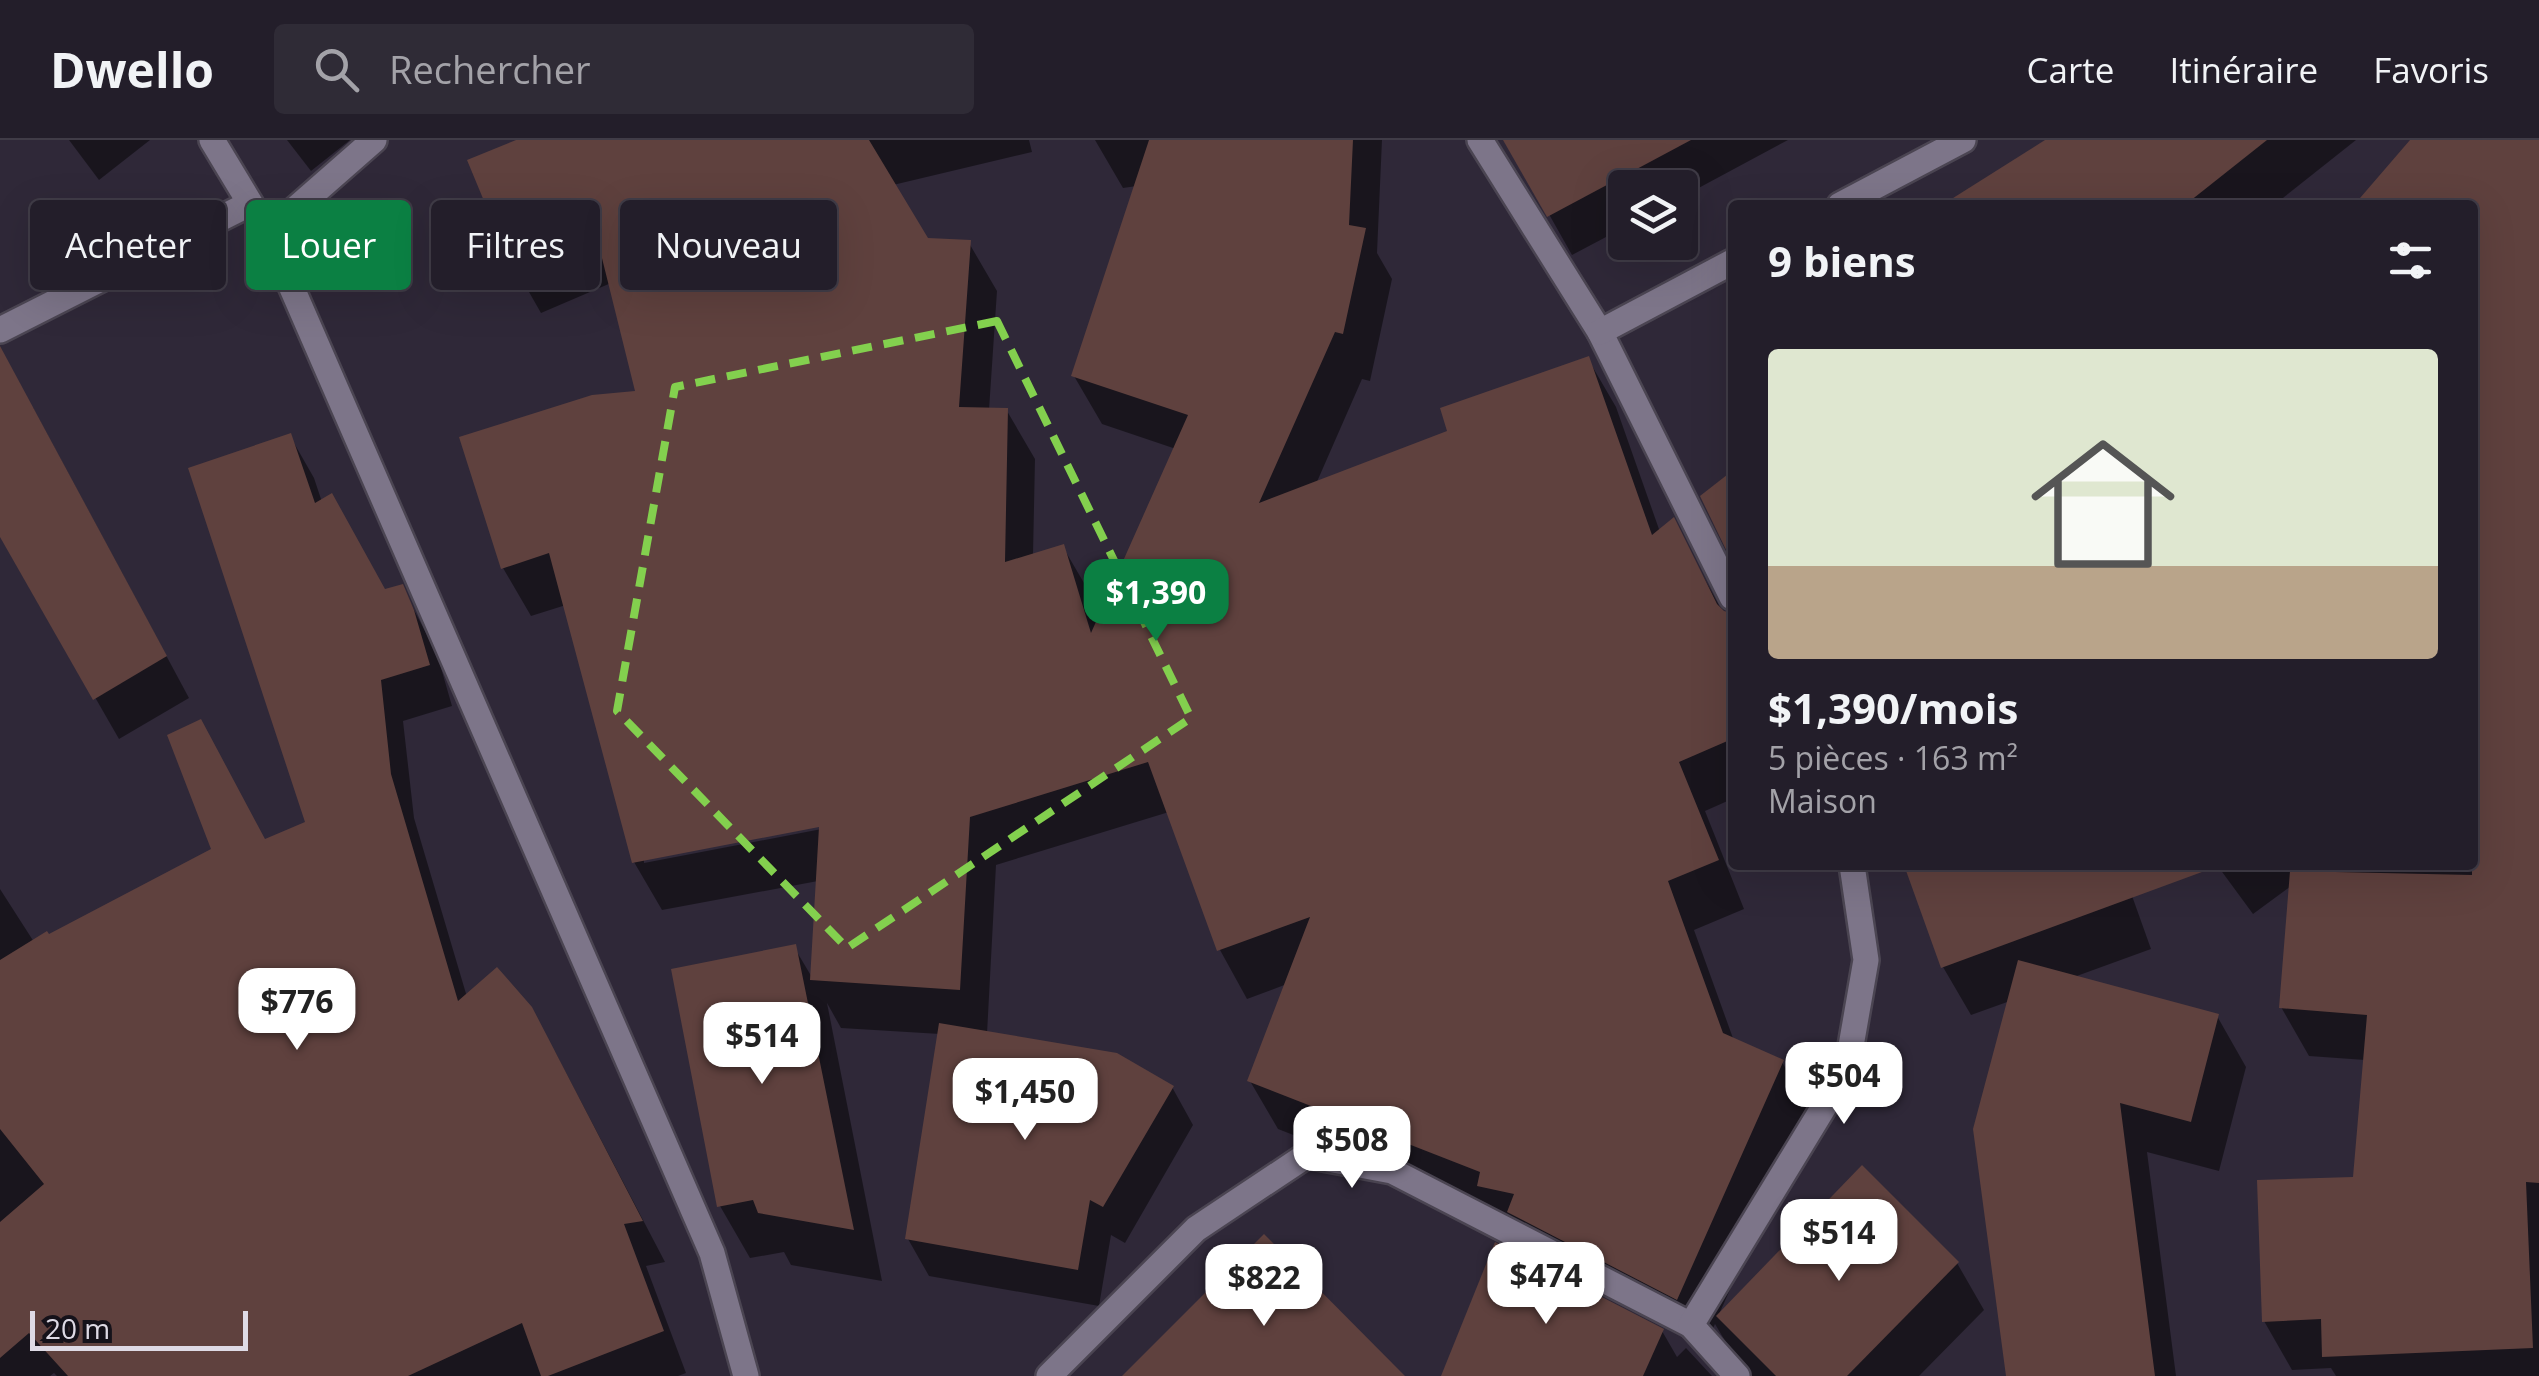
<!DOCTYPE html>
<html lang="fr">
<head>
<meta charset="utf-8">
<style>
  :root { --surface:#231e2a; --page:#2f2b36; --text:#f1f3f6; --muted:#a3a2a8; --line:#403c47; --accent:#0b8043 }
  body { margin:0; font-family:"Open Sans",sans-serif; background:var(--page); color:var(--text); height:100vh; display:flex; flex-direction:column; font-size:38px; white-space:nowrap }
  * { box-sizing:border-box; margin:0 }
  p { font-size:32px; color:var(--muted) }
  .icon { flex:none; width:55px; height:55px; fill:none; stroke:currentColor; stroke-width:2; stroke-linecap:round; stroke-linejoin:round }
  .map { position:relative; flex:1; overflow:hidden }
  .drawer { position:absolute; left:1728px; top:60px; width:750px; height:670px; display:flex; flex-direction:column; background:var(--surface); border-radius:10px; box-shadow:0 10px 40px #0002,0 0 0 2px var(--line) }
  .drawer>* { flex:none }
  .hud { position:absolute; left:30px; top:60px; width:950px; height:90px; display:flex; gap:20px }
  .buttons { position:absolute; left:1608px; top:30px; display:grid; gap:20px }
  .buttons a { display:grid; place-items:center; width:90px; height:90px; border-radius:10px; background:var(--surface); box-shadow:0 10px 40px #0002,0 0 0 2px var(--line); font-size:50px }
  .scale { position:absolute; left:30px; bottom:25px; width:218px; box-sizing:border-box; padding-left:10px; border:5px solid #dedae5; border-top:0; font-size:28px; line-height:35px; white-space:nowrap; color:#dedae5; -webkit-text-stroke:8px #15121a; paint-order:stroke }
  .price { position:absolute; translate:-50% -85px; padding:0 22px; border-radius:20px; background:#fff; color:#222; font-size:32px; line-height:65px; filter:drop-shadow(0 2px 5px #0008) }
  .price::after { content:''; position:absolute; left:50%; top:60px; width:30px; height:22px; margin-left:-15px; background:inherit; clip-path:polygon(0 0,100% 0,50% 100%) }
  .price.on { background:var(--accent); color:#fff }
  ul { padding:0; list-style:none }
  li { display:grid; align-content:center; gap:20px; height:530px; padding:0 40px }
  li+li { border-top:2px solid var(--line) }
  li span { display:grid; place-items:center; height:310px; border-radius:10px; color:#555 }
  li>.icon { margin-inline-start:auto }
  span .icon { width:180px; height:180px; fill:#fffc; stroke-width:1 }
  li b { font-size:42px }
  h2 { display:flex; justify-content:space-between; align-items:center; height:120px; padding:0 40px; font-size:42px }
  .chip { padding:0 35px; border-radius:10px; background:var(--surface); box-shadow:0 10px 40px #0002,0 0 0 2px var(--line); font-size:35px; line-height:90px }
  .chip.on { background:var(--accent); color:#fff }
  header { display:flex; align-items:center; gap:60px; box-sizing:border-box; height:140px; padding:0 50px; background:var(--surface); border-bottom:2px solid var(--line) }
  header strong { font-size:48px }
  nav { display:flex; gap:55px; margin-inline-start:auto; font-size:35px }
  .search { width:700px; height:90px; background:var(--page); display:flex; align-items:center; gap:25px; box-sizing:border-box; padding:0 35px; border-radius:10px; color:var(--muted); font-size:38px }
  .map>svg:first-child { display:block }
  .shadow { fill:#0007; fill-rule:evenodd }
  .building { fill:#5f413e }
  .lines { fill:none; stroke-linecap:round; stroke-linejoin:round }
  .minor-casing { stroke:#4b4552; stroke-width:30 }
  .minor { stroke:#7d7589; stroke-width:25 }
  .marked { fill:none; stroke:#83d04e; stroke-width:8; stroke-dasharray:20 12; stroke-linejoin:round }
</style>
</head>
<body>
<header>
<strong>Dwello</strong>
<div class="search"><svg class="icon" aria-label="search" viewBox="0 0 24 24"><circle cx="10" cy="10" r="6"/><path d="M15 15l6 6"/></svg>Rechercher</div>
<nav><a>Carte</a><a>Itinéraire</a><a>Favoris</a></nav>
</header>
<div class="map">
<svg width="2539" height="1236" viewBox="0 0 2539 1236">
  <rect width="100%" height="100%" fill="#2f2838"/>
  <!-- shadow -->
  <g class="shadow">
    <path d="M69,0H150L99,40Z"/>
    <path d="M287,0H350L311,31Z"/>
    <path d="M522,0H1029L1032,12L893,45L926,100L969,103L997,151L989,270L1007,271L1035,319L1033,416L1063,407L1091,455L1099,482L1176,309L1102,284L1074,236L1137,46L1123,48L1095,0H1382L1377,113L1392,139L1370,241L1362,239L1316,344L1450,293L1588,219L1616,267L1660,392L1673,381L1722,471L1732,475V659L1705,671L1744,769L1694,790L1734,901L1782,922L1810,971L1720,1172L1957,1123L1984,1170L1919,1236H1746L1715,1184L1705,1206L1538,1120L1525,1098L1496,1074L1278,989L1250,941L1287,844L1247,859L1220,810L1169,672L996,725L987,894L1172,947L1193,985L1125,1103L1111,1095L1099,1166L929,1136L908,1099L940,894L841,888L827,863L882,1141L791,1125L784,1112L750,1118L720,1066L794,807L813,839L818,741L662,770L634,722L566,465L531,476L503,428L638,253L611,143L541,173L513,124ZM606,83L608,87L515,126V121ZM831,682L832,687L644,723V718Z"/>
    <path d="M1507,0H1788L1680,58V48H1625V87L1572,115Z"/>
    <path d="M2049,0H2356L2274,65H1947Z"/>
    <path d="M2413,0H2539V1236H2336L2331,1228L2292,1230L2264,1181L2355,1039L2365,920L2309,916L2281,867L2291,746L2253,774L2217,725H2472V65H2357Z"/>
    <path d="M0,232L33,268L189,558L119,599L0,392Z"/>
    <path d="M290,296L314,338L322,362L385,452L402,447L437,514L452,566L403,581L414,678L467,857L555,912L665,1122L646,1126L686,1233L678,1236H57L54,1233L50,1236H0V749L34,802L308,683Z"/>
    <path d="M1906,725H2121L2151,809L2074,837L2217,876L2246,927L2219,1031L2147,1012L2176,1236H2008L2010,861L1971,875L1943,827Z"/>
    <path d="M1662,1191L1677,1217L1686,1208L1712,1236H1443Z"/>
  </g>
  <!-- building -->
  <g class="building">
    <path d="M516,0H869L928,98L971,100L959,267L1008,268L1005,422L1064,404L1091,493L1188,275L1071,236L1149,0H1353L1349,85L1366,88L1343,194L1335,192L1259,363L1447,291L1440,268L1589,216L1652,395L1674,377L1717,464L1724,471L1732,473V599L1679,622L1719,720L1668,741L1723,893L1784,920L1677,1160L1507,1072L1514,1054L1477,1046L1480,1032L1247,941L1310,777L1217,811L1148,622L970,677L960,850L810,840L819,687L632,723L549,413L501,429L459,297L592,255L635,251L595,90L511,126L467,20Z"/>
    <path d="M1503,0H1691L1547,77Z"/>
    <path d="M2045,0H2267L2185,65H1942Z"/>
    <path d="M2410,0H2539V1043L2526,1042L2533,1208L2322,1217L2321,1179L2262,1182L2257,1040L2353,1037L2367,875L2279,868L2290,731L2472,735V65H2354Z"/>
    <path d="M0,206L167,516L93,560L0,397Z"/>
    <path d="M291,293L315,363L332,353L385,449L403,444L414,470L430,525L381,540L391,634L458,861L497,827L532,867L643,1081L624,1084L664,1191L548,1236H541L522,1183L408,1236H68L29,1193L0,1218V1082L44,1044L0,989V820L47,791L49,794L211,709L167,595L201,579L265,699L305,682L188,328Z"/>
    <path d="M1732,331V422L1700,356Z"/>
    <path d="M1904,725H2201L2202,732L1941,828Z"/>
    <path d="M796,804L854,1090L758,1073L753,1060L717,1067L671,829Z"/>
    <path d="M2018,820L2219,874L2191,982L2120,963L2155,1236H2006L1973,989Z"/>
    <path d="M939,883L1117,913L1174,946L1103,1067L1090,1060L1078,1130L905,1099Z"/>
    <path d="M1862,1025L1959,1122L1847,1236H1776L1716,1176Z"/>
    <path d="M1264,1094L1405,1236H1122Z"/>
    <path d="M1495,1102L1664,1189L1643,1236H1441Z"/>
  </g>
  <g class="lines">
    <defs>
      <g id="minor">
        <path d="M212,0L268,93L712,1113L746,1236"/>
        <path d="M1480,0L1600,192L1732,457"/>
        <path d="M1840,65L1963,0"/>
        <path d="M268,93L374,0"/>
        <path d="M0,190L249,64"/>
        <path d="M1600,192L1732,122"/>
        <path d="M1049,1236L1196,1089L1307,1015L1392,1031L1691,1185"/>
        <path d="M1737,1236L1691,1185L1847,929L1866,820L1852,725"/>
      </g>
    </defs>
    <!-- minor casing -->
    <use href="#minor" class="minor-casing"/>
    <!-- minor -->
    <use href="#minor" class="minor"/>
  </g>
  <!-- marked area -->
  <path class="marked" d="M997,181L1191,578L847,808L617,571L675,247Z"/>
</svg>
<div class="buttons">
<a><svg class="icon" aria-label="layers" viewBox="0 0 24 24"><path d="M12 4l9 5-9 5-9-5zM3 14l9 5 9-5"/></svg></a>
</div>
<div class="scale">20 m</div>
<b class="price on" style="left:1156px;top:504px">$1,390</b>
<b class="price" style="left:297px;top:913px">$776</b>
<b class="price" style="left:762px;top:947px">$514</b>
<b class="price" style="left:1844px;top:987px">$504</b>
<b class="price" style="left:1025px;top:1003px">$1,450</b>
<b class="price" style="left:1352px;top:1051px">$508</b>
<b class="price" style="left:1839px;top:1144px">$514</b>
<b class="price" style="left:1546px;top:1187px">$474</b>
<b class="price" style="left:1264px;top:1189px">$822</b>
<div class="hud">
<a class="chip">Acheter</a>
<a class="chip on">Louer</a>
<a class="chip">Filtres</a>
<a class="chip">Nouveau</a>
</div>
<section class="drawer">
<h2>9 biens<svg class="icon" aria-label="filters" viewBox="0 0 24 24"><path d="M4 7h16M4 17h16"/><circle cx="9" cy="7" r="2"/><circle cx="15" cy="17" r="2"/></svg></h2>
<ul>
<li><span style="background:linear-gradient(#dfe7d0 70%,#b9a48a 0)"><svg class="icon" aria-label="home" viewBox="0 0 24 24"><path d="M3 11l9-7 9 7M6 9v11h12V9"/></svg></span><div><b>$1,390/mois</b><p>5 pièces · 163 m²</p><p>Maison</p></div></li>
</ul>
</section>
</div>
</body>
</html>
